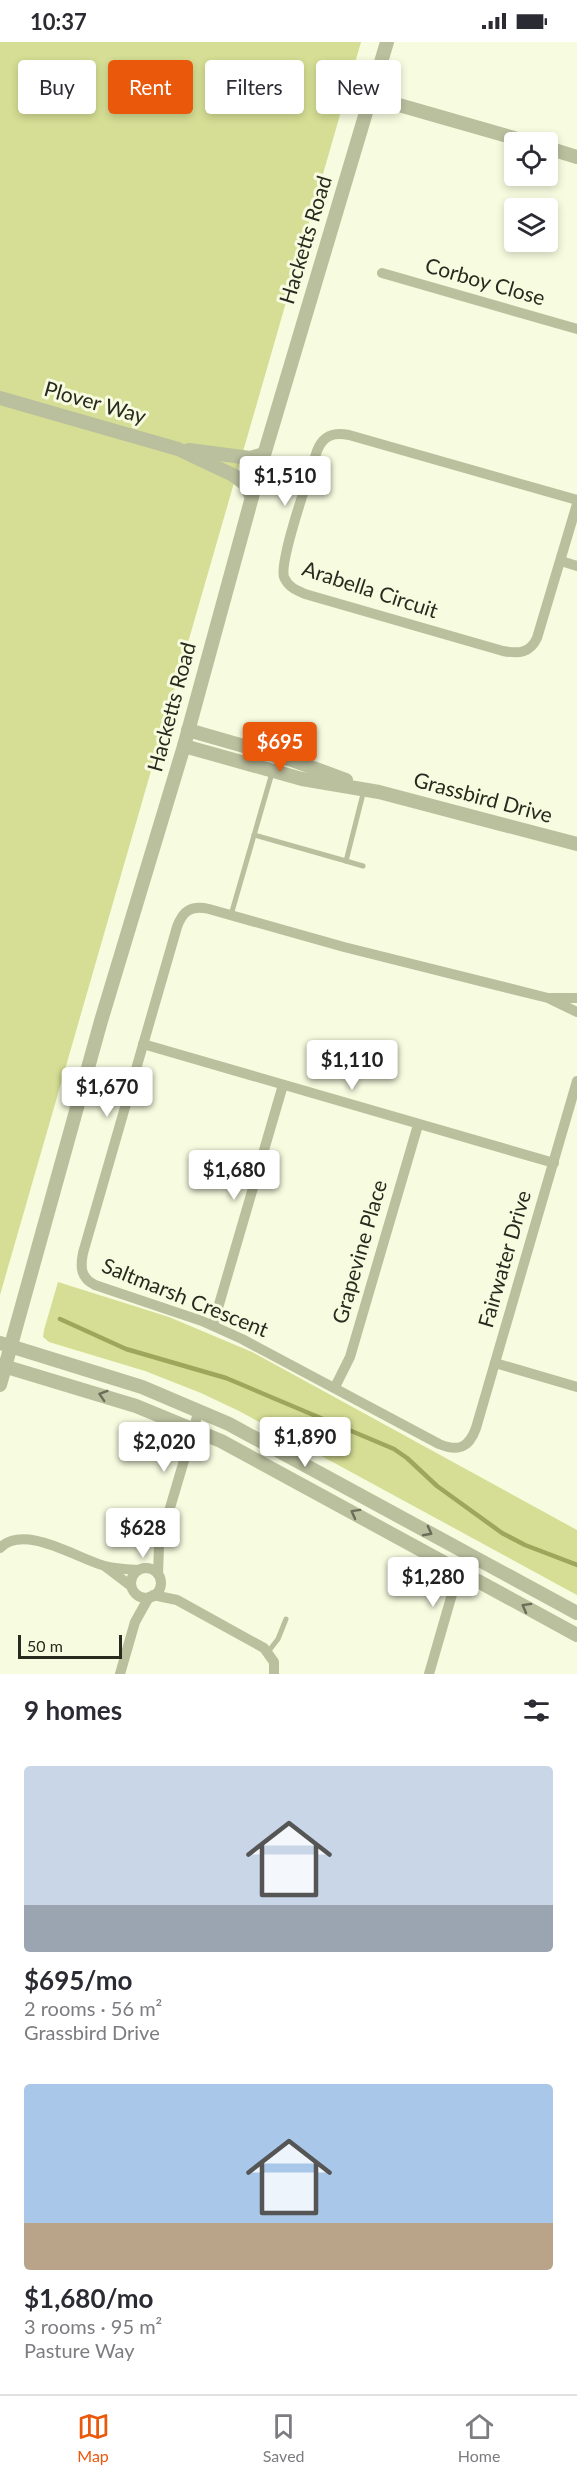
<!DOCTYPE html>
<html lang="en">
<head>
<meta charset="utf-8">
<style>
  :root { --surface:#fff; --page:#f7f7f7; --text:#2b2b33; --muted:#7c7c81; --line:#e1e1e2; --accent:#ea580c }
  body { margin:0; font-family:Lato,sans-serif; background:var(--page); color:var(--text); height:100vh; display:flex; flex-direction:column; font-size:22px; white-space:nowrap }
  * { box-sizing:border-box; margin:0 }
  p { font-size:20px; color:var(--muted) }
  .icon { flex:none; width:33px; height:33px; fill:none; stroke:currentColor; stroke-width:2; stroke-linecap:round; stroke-linejoin:round }
  .map { position:relative; height:1632px; overflow:hidden }
  .panel { display:flex; flex-direction:column; background:var(--surface); flex:1 }
  .panel>* { flex:none }
  .top-card { position:absolute; left:18px; top:18px; width:542px; height:54px; display:flex; gap:12px }
  .tools { position:absolute; left:504px; top:90px; display:grid; gap:12px }
  .tools a { display:grid; place-items:center; width:54px; height:54px; border-radius:6px; background:var(--surface); box-shadow:0 3px 9px #0003; font-size:30px }
  .scale { position:absolute; left:18px; bottom:15px; width:104px; box-sizing:border-box; padding-left:6px; border:3px solid #282a1f; border-top:0; font-size:16px; line-height:21px; white-space:nowrap; color:#282a1f; -webkit-text-stroke:4px #f7fbdf; paint-order:stroke }
  .price { position:absolute; translate:-50% -51px; padding:0 14px; border-radius:6px; background:#fff; color:#222; font-size:20px; line-height:39px; filter:drop-shadow(0 2px 3px #0008) }
  .price::after { content:''; position:absolute; left:50%; top:36px; width:18px; height:14px; margin-left:-9px; background:inherit; clip-path:polygon(0 0,100% 0,50% 100%) }
  .price.selected { background:var(--accent); color:#fff }
  ul { padding:0; list-style:none }
  li { display:grid; align-content:center; gap:12px; height:318px; padding:0 24px }
  li span { display:grid; place-items:center; height:186px; border-radius:6px; color:#555 }
  li>.icon { margin-inline-start:auto }
  span .icon { width:108px; height:108px; fill:#fffc; stroke-width:1 }
  li b { font-size:26px }
  h2 { display:flex; justify-content:space-between; align-items:center; height:72px; padding:0 24px; font-size:26px }
  .pill { padding:0 21px; border-radius:6px; background:var(--surface); box-shadow:0 3px 9px #0003; font-size:21px; line-height:54px }
  .pill.selected { background:var(--accent); color:#fff }
  .status { display:flex; justify-content:space-between; align-items:center; height:42px; padding:0 30px; background:var(--surface); direction:ltr }
  .status svg { height:16px; fill:currentColor }
  .menu { display:flex; justify-content:space-around; align-items:center; height:84px; border-top:2px solid var(--line); background:var(--surface); font-size:16px; color:var(--muted) }
  .menu a { display:grid; justify-items:center; gap:3px }
  .menu .selected { color:var(--accent) }
  .map>svg:first-child { display:block }
  .green { fill:#d5de94 }
  .lines { fill:none; stroke-linecap:round; stroke-linejoin:round }
  .stream { stroke:#9da65a; stroke-width:4.5 }
  .service { stroke:#babf9e; stroke-width:5 }
  .minor { stroke:#babf9e; stroke-width:10 }
  .tertiary { stroke:#babf9e; stroke-width:14 }
  .oneway { stroke:#6a6d58 }
  .labels { text-anchor:middle; stroke-width:6; stroke-linejoin:round; paint-order:stroke }
  .street-label { font-size:21px; fill:#282a1f; stroke:#f7fbdf }
</style>
</head>
<body>
<div class="status"><b>10:37</b><svg viewBox="0 0 49 12"><path d="M0 12V9h3v3zM5 12V6h3v6zM10 12V3h3v9zM15 12V0h3v12zM26 1h20v11H26zM47 4h2v5h-2z"/></svg></div>
<div class="map">
<svg width="577" height="1632" viewBox="0 0 577 1632">
  <rect width="100%" height="100%" fill="#f7fbdf"/>
  <!-- green -->
  <g class="green">
    <path d="M0,0H361L0,1253Z"/>
    <path d="M58,1240L169,1275L252,1310L577,1488V1553L239,1369L201,1351L145,1329L49,1300L43,1295L44,1288Z"/>
  </g>
  <g class="lines">
    <!-- stream -->
    <path class="stream" d="M60,1277L126,1307L226,1336L394,1407L407,1416L437,1444L502,1491L525,1503L577,1523"/>
    <!-- service -->
    <g class="service">
      <path d="M254,793L346,819L364,748"/>
      <path d="M346,819L363,824"/>
      <path d="M231,873L272,731"/>
      <path d="M268,1610L278,1597L286,1577"/>
    </g>
    <!-- minor -->
    <g class="minor">
      <path d="M382,231L577,287"/>
      <path d="M577,458L349,393C334,390 323,393 317,409C310,431 279,518 284,535C288,545 296,548 305,552L503,609C519,612 530,611 537,596L577,462"/>
      <path d="M561,519L577,524"/>
      <path d="M551,956H577"/>
      <path d="M577,970L548,956L344,905L209,867C192,863 183,868 177,885L83,1211C80,1226 81,1236 95,1243L202,1279L242,1297L439,1402C458,1410 469,1406 476,1386L577,1039"/>
      <path d="M143,1002L554,1121"/>
      <path d="M213,1283L283,1043"/>
      <path d="M495,1321L577,1345"/>
      <path d="M335,1345L350,1315L418,1083"/>
      <path d="M0,1506C24,1481 78,1517 105,1524C115,1527 127,1527 138,1528"/>
      <path d="M106,1525L131,1544"/>
      <circle cx="146" cy="1541" r="15"/>
      <path d="M158,1532L159,1503L199,1368"/>
      <path d="M153,1553L177,1558L264,1606L274,1620V1632"/>
      <path d="M120,1632L135,1580L149,1555"/>
      <path d="M429,1632L459,1528L467,1511"/>
    </g>
    <!-- tertiary -->
    <g class="tertiary">
      <path d="M371,55L528,100"/>
      <path d="M548,106L577,115"/>
      <path d="M0,356L178,407L233,433L244,441L252,455"/>
      <path d="M189,408L250,416L264,412"/>
      <path d="M188,688L289,717L346,738"/>
      <path d="M184,704L302,737L379,750L577,802"/>
      <path d="M0,1301L142,1345L229,1382L577,1571"/>
      <path d="M0,1323L136,1364L221,1399L577,1593"/>
      <path d="M0,1343L101,979L184,704L258,433L387,0"/>
    </g>
  </g>
  <!-- one-way arrows -->
  <defs><path id="oneway-chevron" d="M-2-3.5L2.5 0L-2 3.5" fill="none" stroke-width="1.6" stroke-linecap="round" stroke-linejoin="round" transform="scale(1.5)"/></defs>
  <g class="oneway">
    <use href="#oneway-chevron" transform="translate(103 1353) rotate(-162)"/>
    <use href="#oneway-chevron" transform="translate(355 1471) rotate(-151)"/>
    <use href="#oneway-chevron" transform="translate(428 1490) rotate(28)"/>
    <use href="#oneway-chevron" transform="translate(526 1565) rotate(-151)"/>
  </g>
  <g class="labels">
    <!-- street labels -->
    <g class="street-label">
      <text transform="translate(306 198) rotate(-73)" y="7">Hacketts Road</text>
      <text transform="translate(485 240) rotate(16)" y="7">Corboy Close</text>
      <text transform="translate(95 361) rotate(16)" y="7">Plover Way</text>
      <text transform="translate(370 548) rotate(18)" y="7">Arabella Circuit</text>
      <text transform="translate(172 665) rotate(-75)" y="7">Hacketts Road</text>
      <text transform="translate(483 756) rotate(15)" y="7">Grassbird Drive</text>
      <text transform="translate(360 1210) rotate(-74)" y="7">Grapevine Place</text>
      <text transform="translate(505 1217) rotate(-74)" y="7">Fairwater Drive</text>
      <text transform="translate(185 1256) rotate(22)" y="7">Saltmarsh Crescent</text>
    </g>
  </g>
</svg>
<div class="tools">
<a><svg class="icon" aria-label="locate" viewBox="0 0 24 24"><circle cx="12" cy="12" r="6"/><path d="M12 2v4M12 18v4M2 12h4M18 12h4"/></svg></a>
<a><svg class="icon" aria-label="layers" viewBox="0 0 24 24"><path d="M12 4l9 5-9 5-9-5zM3 14l9 5 9-5"/></svg></a>
</div>
<div class="scale">50 m</div>
<b class="price" style="left:285px;top:465px">$1,510</b>
<b class="price selected" style="left:280px;top:731px">$695</b>
<b class="price" style="left:352px;top:1049px">$1,110</b>
<b class="price" style="left:107px;top:1076px">$1,670</b>
<b class="price" style="left:234px;top:1159px">$1,680</b>
<b class="price" style="left:305px;top:1426px">$1,890</b>
<b class="price" style="left:164px;top:1431px">$2,020</b>
<b class="price" style="left:143px;top:1517px">$628</b>
<b class="price" style="left:433px;top:1566px">$1,280</b>
<div class="top-card">
<a class="pill">Buy</a>
<a class="pill selected">Rent</a>
<a class="pill">Filters</a>
<a class="pill">New</a>
</div>
</div>
<section class="panel">
<h2>9 homes<svg class="icon" aria-label="filters" viewBox="0 0 24 24"><path d="M4 7h16M4 17h16"/><circle cx="9" cy="7" r="2"/><circle cx="15" cy="17" r="2"/></svg></h2>
<ul>
<li><span style="background:linear-gradient(#c9d6e8 75%,#9aa5b1 0)"><svg class="icon" aria-label="home" viewBox="0 0 24 24"><path d="M3 11l9-7 9 7M6 9v11h12V9"/></svg></span><div><b>$695/mo</b><p>2 rooms · 56 m²</p><p>Grassbird Drive</p></div></li>
<li><span style="background:linear-gradient(#a9c7e8 75%,#b9a48a 0)"><svg class="icon" aria-label="home" viewBox="0 0 24 24"><path d="M3 11l9-7 9 7M6 9v11h12V9"/></svg></span><div><b>$1,680/mo</b><p>3 rooms · 95 m²</p><p>Pasture Way</p></div></li>
</ul>
</section>
<nav class="menu">
<a class="selected"><svg class="icon" aria-label="map" viewBox="0 0 24 24"><path d="M3 6l6-2 6 2 6-2v14l-6 2-6-2-6 2zM9 4v14M15 6v14"/></svg>Map</a>
<a><svg class="icon" aria-label="saved" viewBox="0 0 24 24"><path d="M7 4h10v16l-5-4-5 4z"/></svg>Saved</a>
<a><svg class="icon" aria-label="home" viewBox="0 0 24 24"><path d="M3 11l9-7 9 7M6 9v11h12V9"/></svg>Home</a>
</nav>
</body>
</html>
